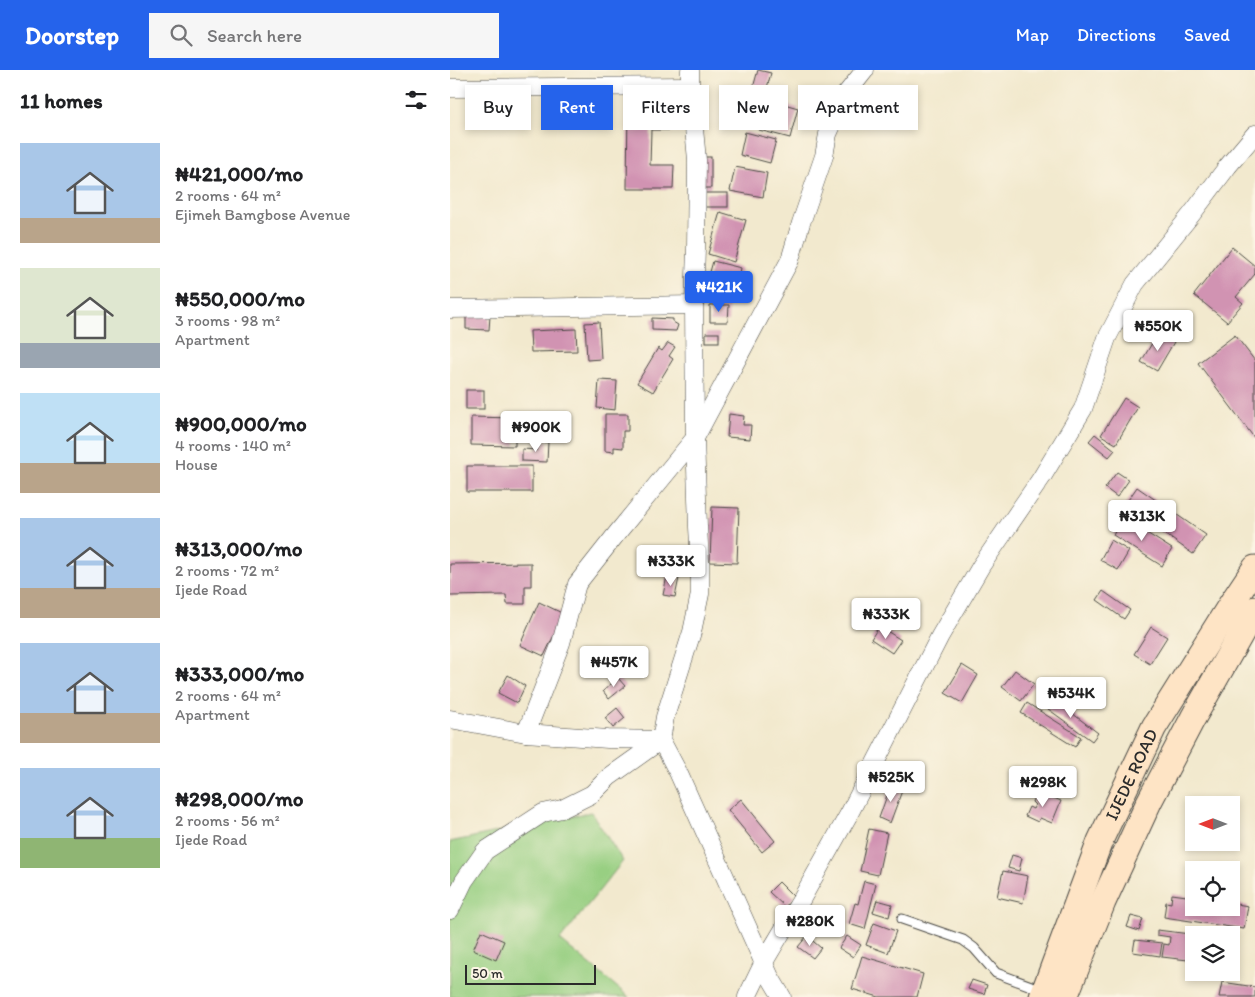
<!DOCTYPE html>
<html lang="en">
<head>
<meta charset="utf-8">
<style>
  :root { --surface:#fff; --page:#f6f6f6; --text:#202124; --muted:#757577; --accent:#2563eb }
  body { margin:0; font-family:Itim,sans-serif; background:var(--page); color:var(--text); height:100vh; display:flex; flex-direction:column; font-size:19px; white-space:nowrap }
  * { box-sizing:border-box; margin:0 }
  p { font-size:16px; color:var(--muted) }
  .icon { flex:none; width:28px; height:28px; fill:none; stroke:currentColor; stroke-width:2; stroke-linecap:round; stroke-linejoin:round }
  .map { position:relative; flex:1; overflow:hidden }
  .side { display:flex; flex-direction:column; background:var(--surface); width:450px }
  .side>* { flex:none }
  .banner { position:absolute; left:15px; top:15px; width:475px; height:45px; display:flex; gap:10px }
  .needle { width:32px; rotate:270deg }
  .controls { position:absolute; left:735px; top:726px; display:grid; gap:10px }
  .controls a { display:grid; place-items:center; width:55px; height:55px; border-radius:0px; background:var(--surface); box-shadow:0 2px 8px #0003; font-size:25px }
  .scale { position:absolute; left:15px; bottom:12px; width:131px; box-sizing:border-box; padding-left:5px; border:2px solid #2b2b2b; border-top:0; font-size:14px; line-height:18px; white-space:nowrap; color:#2b2b2b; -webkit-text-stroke:4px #fcf5e5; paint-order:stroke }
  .price { position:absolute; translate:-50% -42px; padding:0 11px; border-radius:5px; background:#fff; color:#222; font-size:16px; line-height:32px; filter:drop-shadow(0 1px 2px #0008) }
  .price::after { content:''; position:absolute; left:50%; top:30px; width:15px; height:11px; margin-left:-8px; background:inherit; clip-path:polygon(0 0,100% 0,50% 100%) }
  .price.on { background:var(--accent); color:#fff }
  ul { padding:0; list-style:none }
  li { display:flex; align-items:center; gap:15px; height:125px; padding:0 20px }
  li span { display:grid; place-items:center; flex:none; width:140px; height:100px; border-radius:0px; color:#555 }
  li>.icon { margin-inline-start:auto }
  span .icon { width:60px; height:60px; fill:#fffc; stroke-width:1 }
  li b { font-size:21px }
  h2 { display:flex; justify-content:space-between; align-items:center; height:60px; padding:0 20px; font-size:21px }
  .chip { padding:0 18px; border-radius:0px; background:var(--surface); box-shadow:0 2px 8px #0003; font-size:18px; line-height:45px }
  .chip.on { background:var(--accent); color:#fff }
  header { display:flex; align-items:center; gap:30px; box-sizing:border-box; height:70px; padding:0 25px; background:var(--accent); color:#fff }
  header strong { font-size:24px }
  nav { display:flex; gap:28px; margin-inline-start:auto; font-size:18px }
  .search { width:350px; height:45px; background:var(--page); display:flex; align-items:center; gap:12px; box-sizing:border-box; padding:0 18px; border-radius:0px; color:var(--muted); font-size:19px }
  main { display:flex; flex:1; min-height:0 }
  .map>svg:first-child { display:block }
  .green { fill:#98cf82; stroke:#627d56 }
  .building { fill:#d193b2 }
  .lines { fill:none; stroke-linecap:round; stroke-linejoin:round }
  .service-casing { stroke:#494843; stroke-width:11 }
  .minor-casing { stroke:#494843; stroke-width:19 }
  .secondary-casing { stroke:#494843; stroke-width:27 }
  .service { stroke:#fff; stroke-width:9 }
  .minor { stroke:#fff; stroke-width:18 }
  .secondary { stroke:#fee4c5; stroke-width:25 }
  .labels { text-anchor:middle; stroke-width:4; stroke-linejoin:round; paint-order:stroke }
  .street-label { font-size:18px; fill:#2b2b2b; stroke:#fcf5e5 }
</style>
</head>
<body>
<header>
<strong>Doorstep</strong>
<div class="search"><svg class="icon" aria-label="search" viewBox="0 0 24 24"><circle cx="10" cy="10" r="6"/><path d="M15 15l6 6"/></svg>Search here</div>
<nav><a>Map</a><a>Directions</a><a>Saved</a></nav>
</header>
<main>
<section class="side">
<h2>11 homes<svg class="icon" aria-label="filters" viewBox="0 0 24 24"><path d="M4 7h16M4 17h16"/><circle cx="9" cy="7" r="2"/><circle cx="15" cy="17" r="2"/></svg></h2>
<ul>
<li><span style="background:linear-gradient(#a9c7e8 75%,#b9a48a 0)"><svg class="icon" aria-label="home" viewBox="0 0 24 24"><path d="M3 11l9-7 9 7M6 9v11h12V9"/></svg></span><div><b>₦421,000/mo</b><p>2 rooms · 64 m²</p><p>Ejimeh Bamgbose Avenue</p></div></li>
<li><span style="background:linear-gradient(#dfe7d0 75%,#9aa5b1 0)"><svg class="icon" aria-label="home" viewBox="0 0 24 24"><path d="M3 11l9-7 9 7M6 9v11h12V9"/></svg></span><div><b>₦550,000/mo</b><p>3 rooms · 98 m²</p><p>Apartment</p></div></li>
<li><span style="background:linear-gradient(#bfe0f5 70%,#b9a48a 0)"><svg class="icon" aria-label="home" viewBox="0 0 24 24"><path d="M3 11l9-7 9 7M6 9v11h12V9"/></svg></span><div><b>₦900,000/mo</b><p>4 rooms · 140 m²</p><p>House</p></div></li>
<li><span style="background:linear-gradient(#a9c7e8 70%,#b9a48a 0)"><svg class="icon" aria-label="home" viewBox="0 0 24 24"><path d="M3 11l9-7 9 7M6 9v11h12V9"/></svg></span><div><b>₦313,000/mo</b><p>2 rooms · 72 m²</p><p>Ijede Road</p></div></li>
<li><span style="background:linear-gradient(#a9c7e8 70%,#b9a48a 0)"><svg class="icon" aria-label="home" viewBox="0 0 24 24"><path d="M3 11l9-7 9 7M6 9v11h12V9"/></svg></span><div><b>₦333,000/mo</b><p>2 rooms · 64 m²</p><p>Apartment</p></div></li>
<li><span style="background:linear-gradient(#a9c7e8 70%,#8fb573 0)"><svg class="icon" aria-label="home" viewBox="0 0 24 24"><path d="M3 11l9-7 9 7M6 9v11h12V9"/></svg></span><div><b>₦298,000/mo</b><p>2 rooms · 56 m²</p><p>Ijede Road</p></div></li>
</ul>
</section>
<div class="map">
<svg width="805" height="927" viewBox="0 0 805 927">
  <rect width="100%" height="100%" fill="#fcf5e5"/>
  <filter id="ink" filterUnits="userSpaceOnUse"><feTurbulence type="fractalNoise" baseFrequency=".02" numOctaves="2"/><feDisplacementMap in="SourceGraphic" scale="10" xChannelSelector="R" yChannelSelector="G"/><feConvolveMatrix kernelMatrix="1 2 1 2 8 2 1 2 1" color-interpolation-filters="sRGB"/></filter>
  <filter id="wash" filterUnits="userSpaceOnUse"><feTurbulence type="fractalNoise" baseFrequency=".0096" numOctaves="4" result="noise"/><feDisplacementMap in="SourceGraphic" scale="20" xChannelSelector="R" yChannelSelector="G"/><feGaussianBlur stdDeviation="1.12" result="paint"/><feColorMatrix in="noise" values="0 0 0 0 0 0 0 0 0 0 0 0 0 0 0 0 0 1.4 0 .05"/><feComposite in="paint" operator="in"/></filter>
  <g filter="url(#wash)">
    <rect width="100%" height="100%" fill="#f2e9ce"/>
    <!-- green -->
    <path class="green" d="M141,742L173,791L110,870L179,927H0V772Z"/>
    <g id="blocks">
      <!-- building -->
      <g class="building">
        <path d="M308,0L321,3L314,29L301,25Z"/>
        <path d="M317,29L348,38L340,68L309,60Z"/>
        <path d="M178,34H224V60H201L200,95H224L223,119H177Z"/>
        <path d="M295,62L326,70L320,93L290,85Z"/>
        <rect x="250" y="87" width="11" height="31"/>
        <path d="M285,97L317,103L313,127L280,121Z"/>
        <rect x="255" y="123" width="23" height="14"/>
        <path d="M270,142L296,150L284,192L258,184Z"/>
        <path d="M782,177L805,196V204L786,227L793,233L777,252L744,225Z"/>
        <path d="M263,191L291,198L286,221L257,213Z"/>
        <path d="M260,235H279L278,252H260Z"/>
        <path d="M16,245L40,246L39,260L16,259Z"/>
        <path d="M202,248L223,249V252L228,255L226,261L202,260Z"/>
        <path d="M149,252L151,289L137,290L135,253Z"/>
        <path d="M126,259L127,281L81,282L80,261Z"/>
        <rect x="256" y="263" width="13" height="9"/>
        <path d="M708,263L724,272L707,301L691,292Z"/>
        <path d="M785,265L805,291V369L748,293Z"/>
        <path d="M218,273L225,277L219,286L223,289L203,322L187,313L208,278L212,281Z"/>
        <path d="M149,310L167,311L165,340L147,338Z"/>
        <rect x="16" y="320" width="18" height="19"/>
        <path d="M674,328L688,337L666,374L651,365Z"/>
        <path d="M155,344H178V361H173V378L164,377V382L155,381Z"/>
        <path d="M279,344L294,346L293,355H301L300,369L277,367Z"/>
        <path d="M21,347L65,348V376L21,375Z"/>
        <path d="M645,364L665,380L659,387L639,371Z"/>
        <path d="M87,372H98L97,392L72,391V379L87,380Z"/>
        <rect x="17" y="396" width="65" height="26"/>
        <path d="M667,402L679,410L667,427L655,418Z"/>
        <path d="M687,417L756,465L743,484L702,455L705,451L693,442L688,450L672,439Z"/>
        <path d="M262,437L289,438L287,493L260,492Z"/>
        <path d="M673,448L722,479L712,496L663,465Z"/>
        <path d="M661,470L679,481L668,500L650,490Z"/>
        <path d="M81,493V516H75V534H57L56,525L0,526V494Z"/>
        <path d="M217,506L229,508L225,527L213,525Z"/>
        <path d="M653,521L680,540L674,549L647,530Z"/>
        <path d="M89,532L114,544L94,586L70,575Z"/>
        <path d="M429,556L451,570L442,583L421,569Z"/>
        <path d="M701,557L717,567L700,594L684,584Z"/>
        <path d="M512,595L528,605L512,633L495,623Z"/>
        <path d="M565,600L584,614L571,631L552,617Z"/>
        <path d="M58,605L75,616L67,633L48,623Z"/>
        <path d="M168,608L175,616L159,629L153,621Z"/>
        <path d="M601,627L648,663L642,671L594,636Z"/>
        <path d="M577,633L631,667L625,677L571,643Z"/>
        <path d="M167,638L175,648L163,658L155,648Z"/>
        <path d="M441,714L453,718L440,753L429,748Z"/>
        <path d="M587,721L611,731L602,753L590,748L588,752L575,746L579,737L583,739L585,735L582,732Z"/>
        <path d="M291,729L325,771L312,782L278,740Z"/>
        <path d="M419,759L437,763L428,805L410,801Z"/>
        <path d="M562,785L572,788L569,801L558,798Z"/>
        <path d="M553,801L578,806L573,833L547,827Z"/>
        <path d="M414,811L426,814L415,859L399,854L405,833L408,834Z"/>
        <path d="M329,812L344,827L335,837L319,822Z"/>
        <path d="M722,824L744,827V838H781V833L798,836L794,859L714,847L716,832L721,833Z"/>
        <path d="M427,830L442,834L439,847L423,842Z"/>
        <path d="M681,846L693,849L689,861L677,857Z"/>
        <path d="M424,853L446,861L438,883L416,875Z"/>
        <path d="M707,860L740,864L738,878L744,879L743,887L739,886L738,890L712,887L714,874L719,875L720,867L707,865Z"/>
        <path d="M31,861L54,871L46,890L23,880Z"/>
        <path d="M357,866L371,878L363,888L348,877Z"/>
        <path d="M397,866L411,875L403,887L389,878Z"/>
        <path d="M685,870L712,873L710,886L683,882Z"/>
        <path d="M412,886L473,904L467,927H429L402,919Z"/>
        <path d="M522,910L537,915L534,924L518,919Z"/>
        <path d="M772,912L805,917V927H769Z"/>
      </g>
    </g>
  </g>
  <g filter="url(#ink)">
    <use href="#blocks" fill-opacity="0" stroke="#494843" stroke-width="1"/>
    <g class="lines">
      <defs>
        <path id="service" d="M452,849L513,870L524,878L546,903L592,920"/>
        <g id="minor">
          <path d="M240,0V16L247,90L246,179L244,235L245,368L248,457L250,492V524L242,562L215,647L211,670L228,702L320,907L332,927"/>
          <path d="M0,18L240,16"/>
          <path d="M0,239L244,235"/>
          <path d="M0,649L76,663L158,669L211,670"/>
          <path d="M76,663L111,573L127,514L168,462L245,368L340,190L351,153L374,86L378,64L396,24L415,0"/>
          <path d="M0,840L14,811L35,781L93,743L112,739L142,724L159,707L211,670"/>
          <path d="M297,927L314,892L351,830L399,744L490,566L531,496L592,407L633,339L657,268L685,214L741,145L778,96L805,64"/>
        </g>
        <g id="secondary">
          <path id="s1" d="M592,927L650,771L704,657L783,531L805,498"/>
          <path d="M615,927L653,832L699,732L743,648L805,539"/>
        </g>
      </defs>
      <!-- service casing -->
      <use href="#service" class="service-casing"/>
      <!-- minor casing -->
      <use href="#minor" class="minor-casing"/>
      <!-- secondary casing -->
      <use href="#secondary" class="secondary-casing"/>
      <!-- service -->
      <use href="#service" class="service"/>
      <!-- minor -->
      <use href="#minor" class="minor"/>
      <!-- secondary -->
      <use href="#secondary" class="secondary"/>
    </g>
  </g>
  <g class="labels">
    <!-- street labels -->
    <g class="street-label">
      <text dy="6" stroke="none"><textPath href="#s1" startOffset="240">IJEDE ROAD</textPath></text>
    </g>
  </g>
</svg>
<div class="controls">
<a><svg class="needle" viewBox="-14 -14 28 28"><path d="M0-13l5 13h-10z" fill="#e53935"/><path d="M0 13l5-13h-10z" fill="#757577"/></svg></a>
<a><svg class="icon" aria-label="locate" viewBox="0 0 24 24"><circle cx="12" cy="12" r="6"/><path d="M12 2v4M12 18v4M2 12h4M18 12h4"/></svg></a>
<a><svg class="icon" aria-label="layers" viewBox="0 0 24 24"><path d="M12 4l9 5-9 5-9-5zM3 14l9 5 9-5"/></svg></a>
</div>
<div class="scale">50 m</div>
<b class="price on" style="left:269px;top:243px">₦421K</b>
<b class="price" style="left:708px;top:282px">₦550K</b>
<b class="price" style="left:86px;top:383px">₦900K</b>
<b class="price" style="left:692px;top:472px">₦313K</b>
<b class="price" style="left:221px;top:517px">₦333K</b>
<b class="price" style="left:436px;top:570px">₦333K</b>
<b class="price" style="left:164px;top:618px">₦457K</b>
<b class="price" style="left:621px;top:649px">₦534K</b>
<b class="price" style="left:441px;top:733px">₦525K</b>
<b class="price" style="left:593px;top:738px">₦298K</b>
<b class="price" style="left:360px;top:877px">₦280K</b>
<div class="banner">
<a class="chip">Buy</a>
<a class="chip on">Rent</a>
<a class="chip">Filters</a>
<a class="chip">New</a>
<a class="chip">Apartment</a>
</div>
</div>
</main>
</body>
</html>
